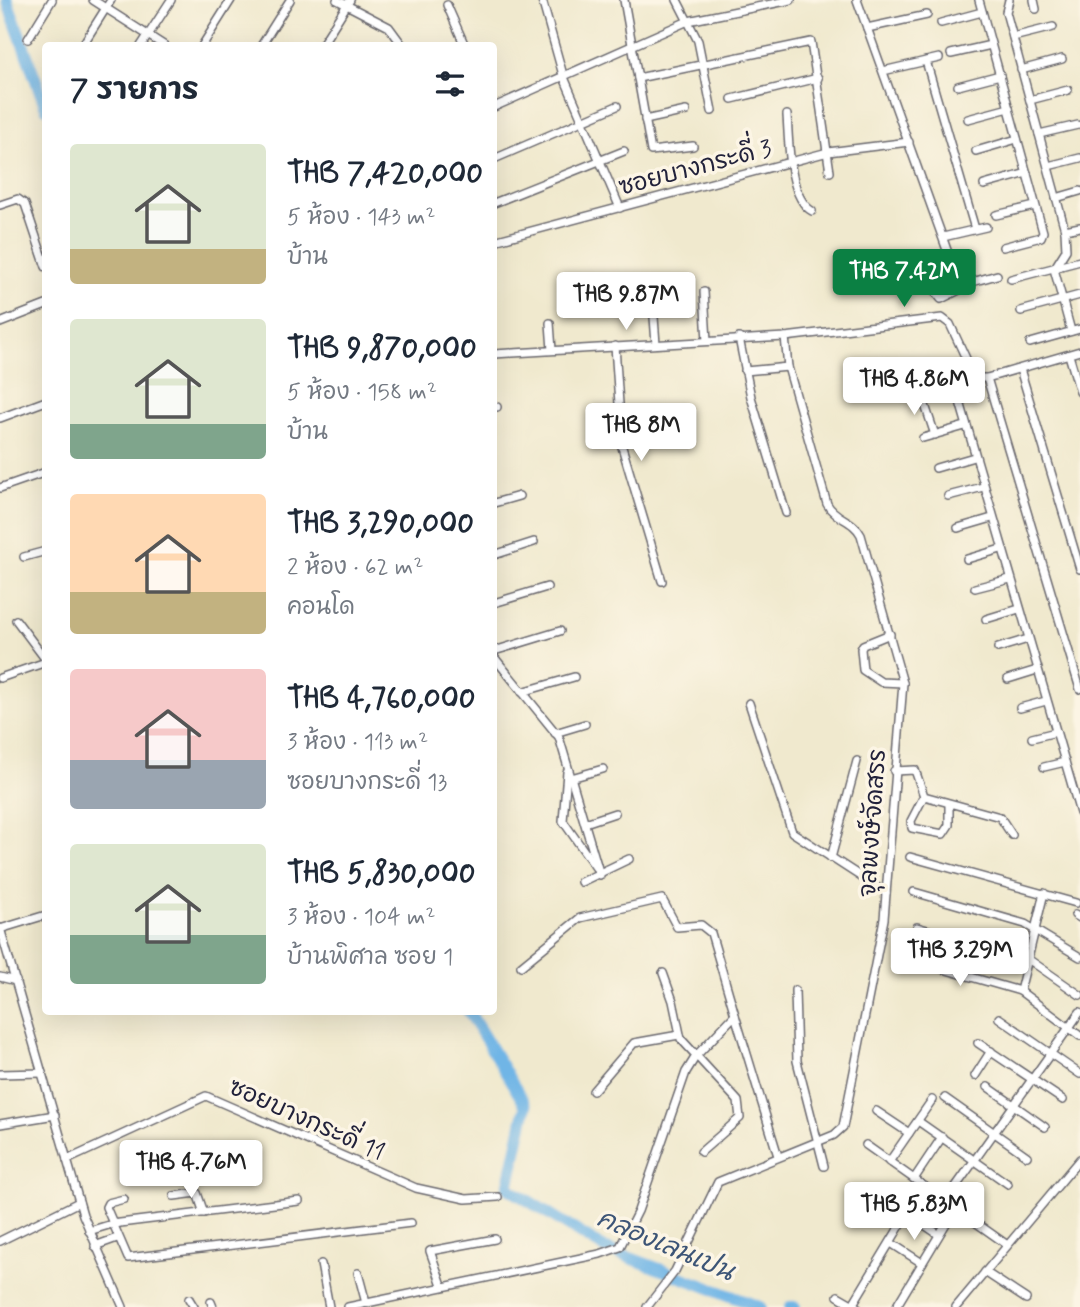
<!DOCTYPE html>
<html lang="th">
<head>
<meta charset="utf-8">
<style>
  :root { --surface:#fff; --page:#f6f6f7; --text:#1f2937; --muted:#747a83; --accent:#0b8043 }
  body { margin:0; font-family:Mynerve,"Playpen Sans Thai",sans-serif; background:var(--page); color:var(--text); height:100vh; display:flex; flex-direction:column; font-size:26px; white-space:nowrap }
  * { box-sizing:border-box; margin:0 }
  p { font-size:23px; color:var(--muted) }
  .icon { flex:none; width:38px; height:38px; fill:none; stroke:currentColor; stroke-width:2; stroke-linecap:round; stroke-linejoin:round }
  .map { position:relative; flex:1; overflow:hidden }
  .details { position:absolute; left:42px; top:42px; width:455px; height:973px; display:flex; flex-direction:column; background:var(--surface); border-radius:7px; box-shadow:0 7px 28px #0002 }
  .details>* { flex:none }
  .price { position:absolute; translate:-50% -60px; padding:0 16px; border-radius:7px; background:#fff; color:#222; font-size:23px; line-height:46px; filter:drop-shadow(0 2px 4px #0008) }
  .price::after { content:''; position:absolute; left:50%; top:42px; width:21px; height:16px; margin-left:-10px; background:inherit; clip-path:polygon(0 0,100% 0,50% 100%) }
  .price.current { background:var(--accent); color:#fff }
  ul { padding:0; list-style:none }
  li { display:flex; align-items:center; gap:21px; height:175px; padding:0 28px }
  li span { display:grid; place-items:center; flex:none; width:196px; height:140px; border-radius:7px; color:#555 }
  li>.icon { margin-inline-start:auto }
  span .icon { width:84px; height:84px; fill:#fffc; stroke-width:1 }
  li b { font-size:30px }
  h2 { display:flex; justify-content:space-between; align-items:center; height:84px; padding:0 28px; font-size:30px }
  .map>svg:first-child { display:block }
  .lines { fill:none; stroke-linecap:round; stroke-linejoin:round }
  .river { stroke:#6fb5e6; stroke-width:12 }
  .minor-casing { stroke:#6a686e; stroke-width:10 }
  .minor { stroke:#fff; stroke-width:7 }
  .labels { text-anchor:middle; stroke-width:7; stroke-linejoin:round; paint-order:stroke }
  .street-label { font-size:24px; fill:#22223b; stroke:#fcf5e5 }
  .water-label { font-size:26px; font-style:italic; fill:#3d5577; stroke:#fcf5e5 }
</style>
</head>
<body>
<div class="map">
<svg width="1080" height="1307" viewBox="0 0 1080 1307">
  <rect width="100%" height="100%" fill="#fcf5e5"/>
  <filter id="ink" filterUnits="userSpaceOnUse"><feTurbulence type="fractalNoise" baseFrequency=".0143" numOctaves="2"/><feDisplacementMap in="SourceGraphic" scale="14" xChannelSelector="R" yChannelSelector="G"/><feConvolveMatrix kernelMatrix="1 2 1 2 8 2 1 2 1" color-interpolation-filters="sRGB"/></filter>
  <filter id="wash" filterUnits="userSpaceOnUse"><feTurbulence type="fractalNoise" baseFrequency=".00686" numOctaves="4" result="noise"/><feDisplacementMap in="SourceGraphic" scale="28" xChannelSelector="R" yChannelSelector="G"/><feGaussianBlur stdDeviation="1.57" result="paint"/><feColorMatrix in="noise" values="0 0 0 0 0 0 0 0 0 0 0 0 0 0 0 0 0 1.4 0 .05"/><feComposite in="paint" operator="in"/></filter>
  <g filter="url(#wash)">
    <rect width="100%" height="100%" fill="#f0e9ce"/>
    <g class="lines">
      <!-- river -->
      <g class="river">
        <path d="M7,0L46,108"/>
        <path d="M469,1012L526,1106L508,1188L604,1248L760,1307"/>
        <path d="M790,1307H795"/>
      </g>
    </g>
  </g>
  <g filter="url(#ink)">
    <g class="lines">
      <defs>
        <g id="minor">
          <path d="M93,0L165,46"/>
          <path d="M337,0L389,27L403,46"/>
          <path d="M542,0L563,75L620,208"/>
          <path d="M624,0L651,151L693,146"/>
          <path d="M677,0L698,41L712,111"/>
          <path d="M857,0L961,289L941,299L919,271"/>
          <path d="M979,0L1043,232L1041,237L1003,247"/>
          <path d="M1009,0L1006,12L1065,230L1066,250L1054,269L1071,331"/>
          <path d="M1034,0L1036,9"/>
          <path d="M447,5L465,46"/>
          <path d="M941,23L982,12"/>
          <path d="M867,28L927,15"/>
          <path d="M1013,37L1053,27"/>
          <path d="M28,39L52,0"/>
          <path d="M82,46L111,0"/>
          <path d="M141,46L171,0"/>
          <path d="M202,46L231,0"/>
          <path d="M261,46L290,0"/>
          <path d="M321,46L350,0"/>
          <path d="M951,54L991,45"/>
          <path d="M926,61L975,229"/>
          <path d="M1021,70L1062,59"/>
          <path d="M883,71L939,58"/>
          <path d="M638,78L811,42L830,172"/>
          <path d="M958,86L1000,75"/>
          <path d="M732,99L818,78"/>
          <path d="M1030,100L1068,90"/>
          <path d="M494,107L688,21L791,0"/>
          <path d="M787,115C789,140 788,197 812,211"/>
          <path d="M968,119L1009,108"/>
          <path d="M645,120L686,111"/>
          <path d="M1039,134L1078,125"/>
          <path d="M976,151L1017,139"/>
          <path d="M494,159L617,106"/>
          <path d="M1048,166L1080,158"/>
          <path d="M984,185L1027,173"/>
          <path d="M1056,198L1080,191"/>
          <path d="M494,203L624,151"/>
          <path d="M0,205L18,199L25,204L46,267"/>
          <path d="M996,215L1035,206"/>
          <path d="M1065,230L1080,227"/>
          <path d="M943,237L986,227"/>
          <path d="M494,241L828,152L909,142"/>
          <path d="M1011,279L1080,261"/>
          <path d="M961,285L997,275"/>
          <path d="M704,292L707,341"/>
          <path d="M1021,311L1080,295"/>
          <path d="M654,317L656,344"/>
          <path d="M0,323L46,305"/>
          <path d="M550,323L552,350"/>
          <path d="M739,338L751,397L786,513"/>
          <path d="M1030,343L1080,329"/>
          <path d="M615,346L622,447L662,581"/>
          <path d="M1080,351L987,378H975L956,388L1080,813"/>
          <path d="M494,354L785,337L942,318L950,324L975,378"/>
          <path d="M1069,355L1080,392"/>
          <path d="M1020,369L1080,569"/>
          <path d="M745,371L788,367"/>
          <path d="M987,378L1080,689"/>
          <path d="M920,390L935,435"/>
          <path d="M494,407H497"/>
          <path d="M0,418L46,401"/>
          <path d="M923,438L965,426"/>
          <path d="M936,468L974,457"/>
          <path d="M0,488L46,472"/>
          <path d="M948,496L983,487"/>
          <path d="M494,503L519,496"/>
          <path d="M958,528L992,518"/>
          <path d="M494,555L534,542"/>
          <path d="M24,557L46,551"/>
          <path d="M967,559L1001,549"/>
          <path d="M975,588L1010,579"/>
          <path d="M494,603L547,587"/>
          <path d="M986,619L1019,609"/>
          <path d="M16,620L46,660"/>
          <path d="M890,634L863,645L861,649L863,670L881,682L903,683"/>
          <path d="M998,648L1028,639"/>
          <path d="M494,651L560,631"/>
          <path d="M494,657L559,737L600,875"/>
          <path d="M0,678L46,662"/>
          <path d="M1008,679L1037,670"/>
          <path d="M522,692L574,677"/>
          <path d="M749,703L792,832L886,893"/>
          <path d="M1020,708L1046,701"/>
          <path d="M555,733L585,724"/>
          <path d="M1032,738L1056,732"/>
          <path d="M1044,767L1065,762"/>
          <path d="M894,771L915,770L924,796L1000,817L1012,835"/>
          <path d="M567,772L563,821L596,868"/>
          <path d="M571,778L603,769"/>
          <path d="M924,796L911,821L912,828L943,834L949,825V804"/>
          <path d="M585,823L615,813"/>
          <path d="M910,857L1076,903"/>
          <path d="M831,858L857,761"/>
          <path d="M581,882L629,859"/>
          <path d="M914,892L1025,924L1080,957"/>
          <path d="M1075,915L1080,918"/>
          <path d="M917,927L1028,959L1080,995"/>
          <path d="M0,928L83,1215L123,1307"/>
          <path d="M0,929L46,915"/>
          <path d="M908,959L1020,991L1080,1036"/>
          <path d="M521,966L580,918L662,899L677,927L701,925L711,933L735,1015"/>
          <path d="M663,973L673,1001L681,1039L738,1101L740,1118L701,1152"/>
          <path d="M0,977L16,981"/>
          <path d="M795,990L797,1061L824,1166"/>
          <path d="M1020,991L1044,893"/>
          <path d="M999,1018L1080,1074"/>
          <path d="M978,1043L1063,1100"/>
          <path d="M0,1074L42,1073"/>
          <path d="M975,1076L991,1051"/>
          <path d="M988,1087L1045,1127"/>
          <path d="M593,1091L634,1043L679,1035"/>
          <path d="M945,1098L1027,1156"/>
          <path d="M876,1111L909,1133"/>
          <path d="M918,1121L1008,1184"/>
          <path d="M0,1124L55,1115"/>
          <path d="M866,1145L1006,1244"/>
          <path d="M67,1160L206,1096L416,1188L466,1199L498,1197"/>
          <path d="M889,1162L932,1100"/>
          <path d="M914,1179L942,1137"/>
          <path d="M174,1196L197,1193L204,1213"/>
          <path d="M124,1199L108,1203L106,1207L128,1258L411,1223"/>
          <path d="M947,1199L1080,1012"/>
          <path d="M888,1200L938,1234"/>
          <path d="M89,1231L112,1224L299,1201"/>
          <path d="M0,1241L79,1202"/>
          <path d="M891,1243L922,1263"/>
          <path d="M95,1246L117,1238"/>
          <path d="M321,1264L329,1307"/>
          <path d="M985,1272L1026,1299"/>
          <path d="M358,1273L366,1303"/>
          <path d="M442,1285L430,1251L495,1239"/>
          <path d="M838,1296L857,1307"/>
          <path d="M189,1299L194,1307"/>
          <path d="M211,1302L213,1307"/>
          <path d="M853,1304L924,1186"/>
          <path d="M348,1307L600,1254L620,1247L638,1211L686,1072L696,1056L735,1015L778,1156"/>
          <path d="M647,1307L675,1271L718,1182L834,1135L843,1127L884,919L903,683L861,535C854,520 835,519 827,504L788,367L785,337"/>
          <path d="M896,1307L956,1207"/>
          <path d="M956,1307L1080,1159"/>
        </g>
      </defs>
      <!-- minor casing -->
      <use href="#minor" class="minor-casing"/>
      <!-- minor -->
      <use href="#minor" class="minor"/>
    </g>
  </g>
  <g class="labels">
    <!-- street labels -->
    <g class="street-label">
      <text transform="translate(695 167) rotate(-15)" y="8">ซอยบางกระดี่ 3</text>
      <text transform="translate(872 823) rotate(-86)" y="8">จุลพงษ์จัดสรร</text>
      <text transform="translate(307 1119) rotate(24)" y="8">ซอยบางกระดี่ 11</text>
    </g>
    <!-- water labels -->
    <g class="water-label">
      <text transform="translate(666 1244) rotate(23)" y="9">คลองเลนเปน</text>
    </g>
  </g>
</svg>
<b class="price current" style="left:904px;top:309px">THB 7.42M</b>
<b class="price" style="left:626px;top:332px">THB 9.87M</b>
<b class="price" style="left:914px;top:417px">THB 4.86M</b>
<b class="price" style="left:641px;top:463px">THB 8M</b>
<b class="price" style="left:960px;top:988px">THB 3.29M</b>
<b class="price" style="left:191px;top:1200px">THB 4.76M</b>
<b class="price" style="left:914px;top:1242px">THB 5.83M</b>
<section class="details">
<h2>7 รายการ<svg class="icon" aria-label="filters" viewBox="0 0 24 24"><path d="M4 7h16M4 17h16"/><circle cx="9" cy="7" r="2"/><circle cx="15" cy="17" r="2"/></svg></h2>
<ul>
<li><span style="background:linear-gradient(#dfe7d0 75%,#c2b280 0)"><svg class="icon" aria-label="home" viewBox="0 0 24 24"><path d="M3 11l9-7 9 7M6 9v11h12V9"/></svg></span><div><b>THB 7,420,000</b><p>5 ห้อง · 143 m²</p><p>บ้าน</p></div></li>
<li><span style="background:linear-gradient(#dfe7d0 75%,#7fa58c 0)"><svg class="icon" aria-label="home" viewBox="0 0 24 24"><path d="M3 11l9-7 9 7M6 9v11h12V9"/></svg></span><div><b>THB 9,870,000</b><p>5 ห้อง · 158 m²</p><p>บ้าน</p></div></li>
<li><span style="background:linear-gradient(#ffd9b3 70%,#c2b280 0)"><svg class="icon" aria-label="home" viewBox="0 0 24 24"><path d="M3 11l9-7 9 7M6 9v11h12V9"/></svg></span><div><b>THB 3,290,000</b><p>2 ห้อง · 62 m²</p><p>คอนโด</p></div></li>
<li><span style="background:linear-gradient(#f6c9c9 65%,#9aa5b1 0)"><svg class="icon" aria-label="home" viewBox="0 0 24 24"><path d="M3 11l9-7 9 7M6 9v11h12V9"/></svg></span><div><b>THB 4,760,000</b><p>3 ห้อง · 113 m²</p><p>ซอยบางกระดี่ 13</p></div></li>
<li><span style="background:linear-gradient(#dfe7d0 65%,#7fa58c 0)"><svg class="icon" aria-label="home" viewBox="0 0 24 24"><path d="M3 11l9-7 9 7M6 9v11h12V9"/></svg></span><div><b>THB 5,830,000</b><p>3 ห้อง · 104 m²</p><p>บ้านพิศาล ซอย 1</p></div></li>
</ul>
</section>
</div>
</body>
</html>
